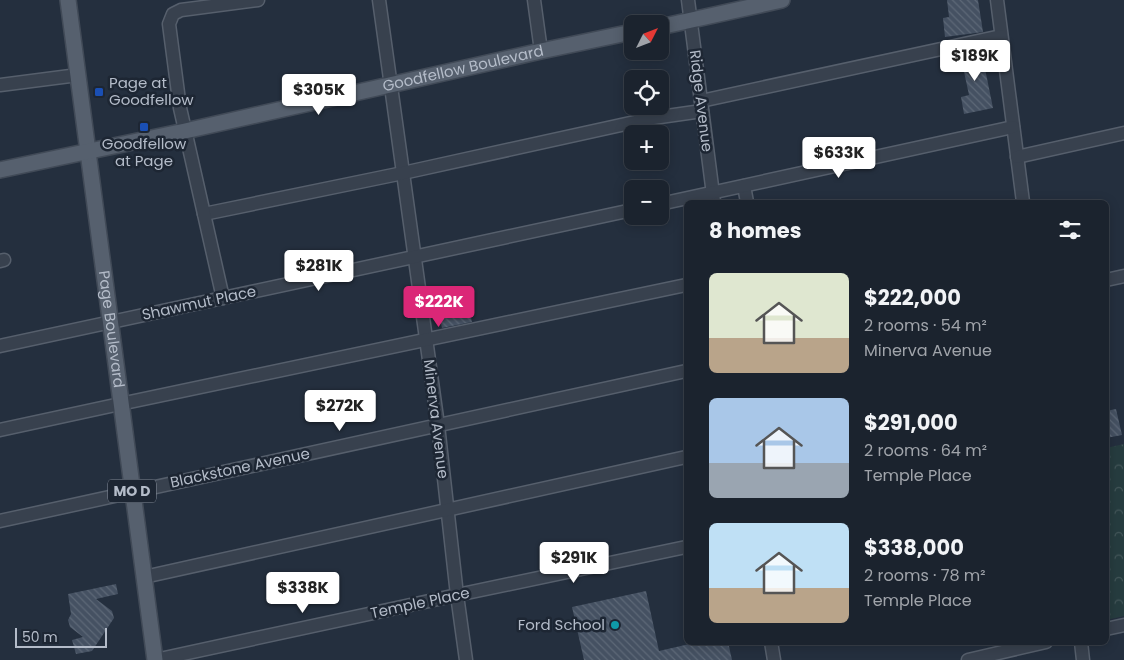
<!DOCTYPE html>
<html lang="en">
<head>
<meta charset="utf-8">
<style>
  :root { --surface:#1b232e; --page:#282f3a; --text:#f1f3f6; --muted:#a0a4aa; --line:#39404a; --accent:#db2777 }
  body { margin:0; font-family:Poppins,sans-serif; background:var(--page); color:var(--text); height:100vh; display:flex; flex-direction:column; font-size:19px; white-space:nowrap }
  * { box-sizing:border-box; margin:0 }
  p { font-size:16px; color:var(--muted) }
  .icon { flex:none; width:28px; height:28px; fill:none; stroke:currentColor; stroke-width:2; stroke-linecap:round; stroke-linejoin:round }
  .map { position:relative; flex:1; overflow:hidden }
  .details { position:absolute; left:684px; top:200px; width:425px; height:445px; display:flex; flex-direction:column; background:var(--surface); border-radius:8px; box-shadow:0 2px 12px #0003,0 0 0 1px var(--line) }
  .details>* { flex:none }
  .needle { width:32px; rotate:48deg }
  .fabs { position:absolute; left:624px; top:15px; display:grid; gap:10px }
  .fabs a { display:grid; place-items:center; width:45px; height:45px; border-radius:8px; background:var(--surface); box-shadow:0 2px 12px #0003,0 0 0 1px var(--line); font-size:25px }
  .scale { position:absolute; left:15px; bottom:12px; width:92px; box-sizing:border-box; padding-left:5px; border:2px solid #b4bcc9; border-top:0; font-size:14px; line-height:18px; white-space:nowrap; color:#b4bcc9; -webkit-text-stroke:4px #1d2633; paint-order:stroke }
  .price { position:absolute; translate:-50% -42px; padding:0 11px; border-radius:5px; background:#fff; color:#222; font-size:16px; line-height:32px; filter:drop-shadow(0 1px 2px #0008) }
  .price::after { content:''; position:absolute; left:50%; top:30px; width:15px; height:11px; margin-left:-8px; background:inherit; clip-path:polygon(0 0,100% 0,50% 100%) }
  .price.active { background:var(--accent); color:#fff }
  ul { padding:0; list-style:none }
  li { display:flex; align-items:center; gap:15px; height:125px; padding:0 25px }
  li span { display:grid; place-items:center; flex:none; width:140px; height:100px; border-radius:8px; color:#555 }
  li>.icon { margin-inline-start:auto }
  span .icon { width:60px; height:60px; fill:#fffc; stroke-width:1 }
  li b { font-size:21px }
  h2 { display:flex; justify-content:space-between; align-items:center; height:60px; padding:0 25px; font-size:21px }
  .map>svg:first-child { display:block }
  .forest { fill:url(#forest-crowns) }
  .building { fill:url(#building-back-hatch) }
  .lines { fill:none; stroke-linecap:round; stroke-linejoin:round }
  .minor-casing { stroke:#565f6c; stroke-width:15 }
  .major-casing { stroke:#414a57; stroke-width:18 }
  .minor { stroke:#38414e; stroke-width:12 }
  .major { stroke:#56606e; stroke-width:15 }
  .transit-dot { fill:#1a4fb4; stroke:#1d2633; stroke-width:2 }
  .culture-dot { fill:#0f9aa8; stroke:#1d2633; stroke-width:2 }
  .labels { text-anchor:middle; stroke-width:5; stroke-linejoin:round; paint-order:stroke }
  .shield { fill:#1d2633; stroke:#878f9c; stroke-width:1 }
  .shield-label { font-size:14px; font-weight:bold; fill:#b4bcc9 }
  .street-label { font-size:15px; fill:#b4bcc9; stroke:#1d2633 }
  .poi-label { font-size:15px; fill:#b4bcc9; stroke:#1d2633; text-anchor:start }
</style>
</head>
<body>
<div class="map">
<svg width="1124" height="660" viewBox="0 0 1124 660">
  <defs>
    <pattern id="forest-crowns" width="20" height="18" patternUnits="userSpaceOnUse" patternTransform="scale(1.25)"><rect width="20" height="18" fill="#263c3f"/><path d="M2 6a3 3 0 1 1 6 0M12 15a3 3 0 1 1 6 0" fill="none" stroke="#435659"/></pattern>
    <pattern id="building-back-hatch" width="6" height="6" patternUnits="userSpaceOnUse" patternTransform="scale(1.25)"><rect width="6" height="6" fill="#455162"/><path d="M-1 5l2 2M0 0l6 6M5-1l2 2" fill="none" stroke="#5d6877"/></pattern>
  </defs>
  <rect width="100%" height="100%" fill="#242f3e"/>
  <!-- forest -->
  <path class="forest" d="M1124,444V616L1106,620V448Z"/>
  <!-- building -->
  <g class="building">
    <path d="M947,0H978L983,32L945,37L943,18L949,17Z"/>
    <path d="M981,49L993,108L964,114L961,97L969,95L963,67L959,68L956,55Z"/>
    <path d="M468,305L472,322L442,328L438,311Z"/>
    <path d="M1116,409L1122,435L1106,438V411Z"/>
    <path d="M116,584L118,594L96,599L112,611L114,618L92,651L76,654L72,640L83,637L70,627L68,620L71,614L68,594Z"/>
    <path d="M646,591L659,651L698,642H728L732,660H584L572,607Z"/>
  </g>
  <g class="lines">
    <defs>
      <g id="minor">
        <path d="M379,0L438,425L457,595L466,660"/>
        <path d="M534,0L541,51"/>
        <path d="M688,0L714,202"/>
        <path d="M997,0L1023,202"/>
        <path d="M0,85L78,75"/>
        <path d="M701,101L1001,36"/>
        <path d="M1017,157L1124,133"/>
        <path d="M744,186L747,202"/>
        <path d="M660,204L1013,127"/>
        <path d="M204,214L403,173L653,118L702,111"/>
        <path d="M0,261L4,260"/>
        <path d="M1106,280L1124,276"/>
        <path d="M223,298L180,108L169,24L173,14L181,10L258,0"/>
        <path d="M0,346L632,210"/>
        <path d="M0,430L120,404L686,285"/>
        <path d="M0,521L686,371"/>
        <path d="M144,577L686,457"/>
        <path d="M1106,629L1124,625"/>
        <path d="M771,642L774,660"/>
        <path d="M1081,642L1083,660"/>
        <path d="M155,660L457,595L686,547"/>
        <path d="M968,660L1046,642"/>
      </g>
      <g id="major">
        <path id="s1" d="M68,0L155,660"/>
        <path d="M660,27L782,0"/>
        <path id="s2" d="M0,170L185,131L541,51L632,32"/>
      </g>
    </defs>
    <!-- minor casing -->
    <use href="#minor" class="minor-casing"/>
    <!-- major casing -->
    <use href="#major" class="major-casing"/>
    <!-- minor -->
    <use href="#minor" class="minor"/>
    <!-- major -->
    <use href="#major" class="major"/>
  </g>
  <!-- markers -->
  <g class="transit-dot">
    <rect x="94" y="87" width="10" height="10" rx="2.5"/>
    <rect x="139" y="122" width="10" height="10" rx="2.5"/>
  </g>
  <circle class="culture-dot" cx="615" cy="625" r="5"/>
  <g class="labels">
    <!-- shield labels -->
    <rect class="shield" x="108" y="479.5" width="48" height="23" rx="4"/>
    <g class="shield-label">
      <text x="132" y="496">MO D</text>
    </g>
    <!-- street labels -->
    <g class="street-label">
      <text dy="5" stroke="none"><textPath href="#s2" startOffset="474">Goodfellow Boulevard</textPath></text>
      <text transform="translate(701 101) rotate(83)" y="5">Ridge Avenue</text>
      <text transform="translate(199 303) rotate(-12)" y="5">Shawmut Place</text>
      <text dy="5" stroke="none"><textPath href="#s1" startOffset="332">Page Boulevard</textPath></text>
      <text transform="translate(436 419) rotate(83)" y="5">Minerva Avenue</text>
      <text transform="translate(240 468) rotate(-12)" y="5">Blackstone Avenue</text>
      <text transform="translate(420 603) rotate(-12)" y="5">Temple Place</text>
    </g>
    <!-- poi labels -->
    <g class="poi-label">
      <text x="109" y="88">Page at<tspan x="109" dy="17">Goodfellow</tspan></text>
      <text x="144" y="149" text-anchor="middle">Goodfellow<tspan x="144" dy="17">at Page</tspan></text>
      <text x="605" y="630" text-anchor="end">Ford School</text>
    </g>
  </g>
</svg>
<div class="fabs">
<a><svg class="needle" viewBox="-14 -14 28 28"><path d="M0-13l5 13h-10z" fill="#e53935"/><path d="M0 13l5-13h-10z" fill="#a0a4aa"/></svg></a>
<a><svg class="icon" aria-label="locate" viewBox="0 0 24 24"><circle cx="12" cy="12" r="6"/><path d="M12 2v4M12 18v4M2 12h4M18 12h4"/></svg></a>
<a>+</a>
<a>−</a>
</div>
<div class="scale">50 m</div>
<b class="price" style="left:975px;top:82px">$189K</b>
<b class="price" style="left:319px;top:116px">$305K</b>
<b class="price" style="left:839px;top:179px">$633K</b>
<b class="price" style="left:319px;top:292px">$281K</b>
<b class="price active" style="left:439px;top:328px">$222K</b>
<b class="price" style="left:340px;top:432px">$272K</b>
<b class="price" style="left:574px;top:584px">$291K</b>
<b class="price" style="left:303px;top:614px">$338K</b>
<section class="details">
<h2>8 homes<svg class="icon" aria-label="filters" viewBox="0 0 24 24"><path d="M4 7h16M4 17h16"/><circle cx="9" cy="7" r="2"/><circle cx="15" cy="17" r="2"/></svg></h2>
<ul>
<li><span style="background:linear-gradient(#dfe7d0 65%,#b9a48a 0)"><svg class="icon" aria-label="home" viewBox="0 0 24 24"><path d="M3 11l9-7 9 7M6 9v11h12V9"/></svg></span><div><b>$222,000</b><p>2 rooms · 54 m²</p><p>Minerva Avenue</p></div></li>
<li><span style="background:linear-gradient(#a9c7e8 65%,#9aa5b1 0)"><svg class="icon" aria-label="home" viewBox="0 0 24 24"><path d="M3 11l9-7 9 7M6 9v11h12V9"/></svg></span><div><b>$291,000</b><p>2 rooms · 64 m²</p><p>Temple Place</p></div></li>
<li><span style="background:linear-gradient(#bfe0f5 65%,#b9a48a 0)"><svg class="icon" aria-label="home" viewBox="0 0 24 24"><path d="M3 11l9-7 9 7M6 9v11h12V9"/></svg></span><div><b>$338,000</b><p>2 rooms · 78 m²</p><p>Temple Place</p></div></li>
</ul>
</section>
</div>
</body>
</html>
